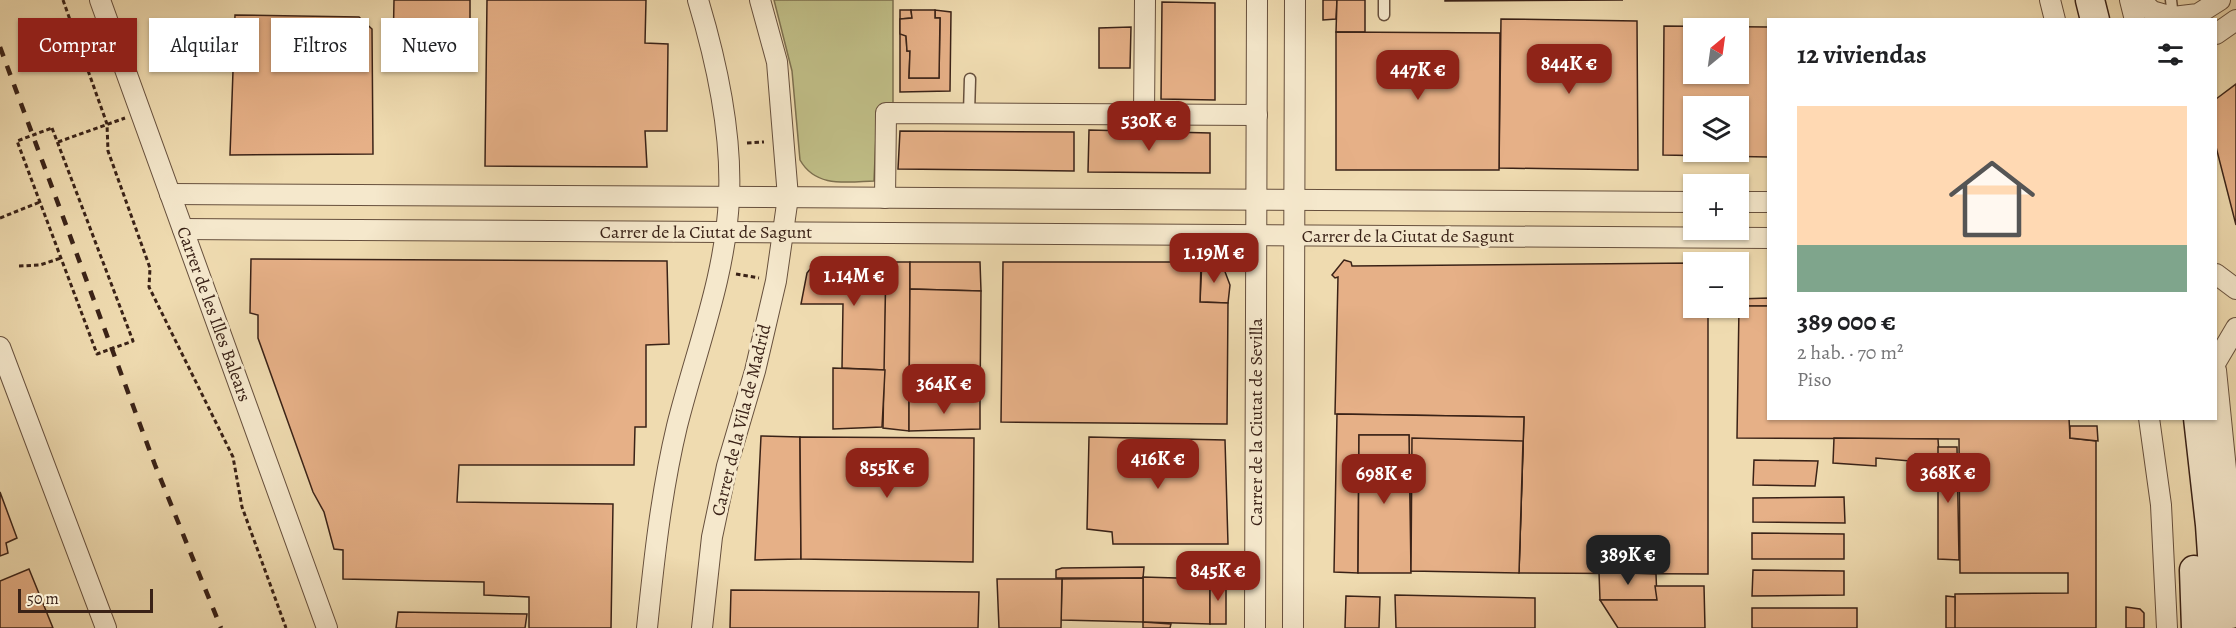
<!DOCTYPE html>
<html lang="es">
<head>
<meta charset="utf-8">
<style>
  :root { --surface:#fff; --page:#f2f2f2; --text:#202124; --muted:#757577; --line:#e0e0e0; --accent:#8f2418 }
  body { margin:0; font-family:Alegreya,serif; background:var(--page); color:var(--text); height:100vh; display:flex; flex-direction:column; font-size:22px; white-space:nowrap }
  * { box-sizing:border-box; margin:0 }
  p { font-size:20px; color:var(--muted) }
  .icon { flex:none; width:33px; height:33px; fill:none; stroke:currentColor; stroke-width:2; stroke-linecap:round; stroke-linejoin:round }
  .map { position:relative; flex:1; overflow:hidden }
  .drawer { position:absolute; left:1767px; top:18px; width:450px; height:402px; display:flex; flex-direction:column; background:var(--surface); border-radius:0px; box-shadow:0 2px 4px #0004 }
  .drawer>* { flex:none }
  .top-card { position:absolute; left:18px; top:18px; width:570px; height:54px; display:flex; gap:12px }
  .needle { width:39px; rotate:29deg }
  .controls { position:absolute; left:1683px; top:18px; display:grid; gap:12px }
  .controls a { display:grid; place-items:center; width:66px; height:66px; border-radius:0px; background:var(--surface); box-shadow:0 2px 4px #0004; font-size:30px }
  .scale { position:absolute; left:18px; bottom:15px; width:135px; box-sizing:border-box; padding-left:6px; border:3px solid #3a2217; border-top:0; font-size:16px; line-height:21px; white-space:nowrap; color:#3a2217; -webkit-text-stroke:4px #f5e8cc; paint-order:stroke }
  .price { position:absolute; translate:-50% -51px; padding:0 14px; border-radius:12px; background:var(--accent); color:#fff; font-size:20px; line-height:39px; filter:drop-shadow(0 2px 3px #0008) }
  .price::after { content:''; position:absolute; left:50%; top:36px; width:18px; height:14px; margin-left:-9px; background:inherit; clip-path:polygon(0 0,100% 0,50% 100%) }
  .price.active { background:#222; color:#fff }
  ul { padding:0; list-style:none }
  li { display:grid; align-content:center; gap:12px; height:318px; padding:0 30px }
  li+li { border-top:2px solid var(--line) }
  li span { display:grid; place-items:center; height:186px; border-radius:0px; color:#555 }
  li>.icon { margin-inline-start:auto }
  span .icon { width:108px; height:108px; fill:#fffc; stroke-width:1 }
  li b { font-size:26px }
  h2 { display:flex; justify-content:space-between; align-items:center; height:72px; padding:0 30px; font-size:26px }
  .chip { padding:0 21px; border-radius:0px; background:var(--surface); box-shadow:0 2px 4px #0004; font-size:21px; line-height:54px }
  .chip.active { background:var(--accent); color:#fff }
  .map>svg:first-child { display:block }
  .green { fill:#c0be87; stroke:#7d704f; stroke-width:1.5 }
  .building { fill:#e6b087; stroke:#3a2217; stroke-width:1.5; fill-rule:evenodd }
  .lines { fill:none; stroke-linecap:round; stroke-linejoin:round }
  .lane-casing { stroke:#67503d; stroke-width:13 }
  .street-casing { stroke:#67503d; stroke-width:22 }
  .secondary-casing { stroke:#3a2217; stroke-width:31 }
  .path { stroke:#3a2217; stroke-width:3; stroke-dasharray:4.5 3; stroke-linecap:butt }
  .lane { stroke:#f5e8cc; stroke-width:10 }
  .street { stroke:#f5e8cc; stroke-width:20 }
  .secondary { stroke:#f5e8cc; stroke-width:28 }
  .rail { stroke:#3a2217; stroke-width:4.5; stroke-dasharray:10 10; stroke-linecap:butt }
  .labels { text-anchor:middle; stroke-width:6; stroke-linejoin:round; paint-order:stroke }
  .street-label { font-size:18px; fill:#3a2217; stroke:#f5e8cc }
</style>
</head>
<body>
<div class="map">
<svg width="2236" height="628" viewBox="0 0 2236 628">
  <rect width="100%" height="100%" fill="#efdbb0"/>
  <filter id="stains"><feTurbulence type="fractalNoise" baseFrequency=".00333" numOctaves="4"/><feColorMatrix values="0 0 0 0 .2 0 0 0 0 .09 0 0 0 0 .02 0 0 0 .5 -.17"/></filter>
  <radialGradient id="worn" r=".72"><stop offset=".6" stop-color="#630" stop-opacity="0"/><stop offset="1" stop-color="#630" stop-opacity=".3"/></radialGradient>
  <!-- green -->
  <path class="green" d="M774,0H893V104L877,112L874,181C846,182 816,188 800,160L792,71Z"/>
  <!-- building -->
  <g class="building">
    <path d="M394,0H470V52L393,51Z"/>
    <path d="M487,0H646L645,43L668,44L667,131H645L647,167L485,166Z"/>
    <path d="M1323,0H1337L1336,19L1323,20Z"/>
    <path d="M1337,0H1365V32H1336Z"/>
    <path d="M1445,0H1623L1445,1Z"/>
    <path d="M1162,2L1215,3V100L1161,99Z"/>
    <path d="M900,10H911L912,18L901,19V34L906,35L907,51H910L909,78H939L940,18H935V10L951,12L950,91L900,92Z"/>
    <path d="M911,10H935V18H940L939,78H909L910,51H907L906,36L900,34V19L912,18Z"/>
    <path d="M235,15L359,17L372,29L373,154L230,155Z"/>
    <path d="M1501,19L1637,21L1638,170L1499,168Z"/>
    <path d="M1664,26L1768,27V157L1663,155ZM1694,28H1738V74H1694ZM1694,106H1738V152H1694Z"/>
    <path d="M1131,27L1130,68H1099V28Z"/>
    <path d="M1336,32L1500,33L1499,170H1336Z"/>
    <path d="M2236,84V225L2216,147V99Z"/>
    <path d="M1089,130L1210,133V173L1088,172Z"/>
    <path d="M900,131L1074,132V171L898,169Z"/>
    <path d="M251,259L667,261L669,344L646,345V427H635L634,465H459L457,502L613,504L611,628H529V597L484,595V582L343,579V550L334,549L324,512L313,492L258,338V315L250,313Z"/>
    <path d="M1202,260L1211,262L1224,269L1230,285L1228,303L1200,302Z"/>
    <path d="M1344,260L1351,262L1352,266L1694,263V308H1708V574L1519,573L1524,417L1335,414L1338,277L1335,278L1332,275Z"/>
    <path d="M823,261L886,262L885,370L842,368L843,304H801L807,273L811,268Z"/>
    <path d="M886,262H910L909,431L883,428Z"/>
    <path d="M910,262H980L981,291L910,289Z"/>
    <path d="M1003,262H1201L1200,302L1228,303L1227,424L1001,422Z"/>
    <path d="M910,289L981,291L980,399H909Z"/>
    <path d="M1768,298V306H1739L1738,299Z"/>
    <path d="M1739,306H1768V418H2069L2070,438L2096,441V628H1954L1955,594L2068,593V573H1960L1959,439L1737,438Z"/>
    <path d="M833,368L885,370L882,427L833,429Z"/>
    <path d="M909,399H980V429L909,431Z"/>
    <path d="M1337,414L1524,417L1519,570L1411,571L1409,435H1359L1358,573L1334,572Z"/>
    <path d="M2070,426H2097L2098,441L2070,438Z"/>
    <path d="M1359,435H1409L1411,573H1358Z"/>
    <path d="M761,436L800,437L801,559L755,560Z"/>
    <path d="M800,437L974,438L973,562L801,559Z"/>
    <path d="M1089,437L1225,440L1228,544H1113L1112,532L1087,529Z"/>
    <path d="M1412,438L1523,441L1519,573L1411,571Z"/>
    <path d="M1834,438L1938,439L1939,454H1915L1910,461L1876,458V466L1833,463Z"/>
    <path d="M1938,447H1957L1959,560L1938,559Z"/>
    <path d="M1754,460L1818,461L1815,486L1753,485Z"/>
    <path d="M0,492L17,538L6,543L8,553L0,556Z"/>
    <path d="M1844,497L1845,523L1753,522V498Z"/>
    <path d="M1752,533L1844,534V559H1752Z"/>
    <path d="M1144,567L1143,578H1056V570L1062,568Z"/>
    <path d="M29,569L53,628H0V581Z"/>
    <path d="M1753,570L1844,571V595L1752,596Z"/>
    <path d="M1599,572L1656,574L1657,600H1600Z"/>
    <path d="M1143,577L1210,579V624L1143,622Z"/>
    <path d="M1143,578V622L1061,620L1062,579Z"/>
    <path d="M997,579H1062L1061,628H999Z"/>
    <path d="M1210,579L1226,581V624H1210Z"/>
    <path d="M1655,586H1704L1705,628H1618L1600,600H1657Z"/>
    <path d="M731,590L979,592L978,628H730Z"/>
    <path d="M1395,595L1535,598V628H1396Z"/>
    <path d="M1346,596L1380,597L1379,628H1345Z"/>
    <path d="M1946,596L1955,597V628H1946Z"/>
    <path d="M2126,607L2140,609L2144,613V628H2126Z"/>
    <rect x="1752" y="608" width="105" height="20"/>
    <path d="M398,612L527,614L525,628H396Z"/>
    <path d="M1143,622L1171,624L1170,628H1143Z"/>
  </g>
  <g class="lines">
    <defs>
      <g id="lane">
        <path d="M1384,0V15"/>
        <path d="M2171,0L2173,17"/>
        <path d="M969,113L970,79"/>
      </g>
      <g id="street">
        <path d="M100,0L327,628"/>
        <path d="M2050,0L2055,20"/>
        <path d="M2130,0L2135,20"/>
        <path d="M2140,0L2152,11L2173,17L2198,14L2220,0"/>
        <path d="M2216,34L2236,20"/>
        <path d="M1144,115L1145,0"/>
        <path d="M170,194L1694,202"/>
        <path d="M885,198L886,113L1257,115"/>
        <path d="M1738,202H1768"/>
        <path d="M183,229L1768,238"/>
        <path d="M2216,274L2236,289"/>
        <path d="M0,347L106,628"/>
        <path d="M2216,362L2236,328"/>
        <path d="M2216,370L2236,569"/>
        <path d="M2149,418L2161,505L2167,628"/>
        <path d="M647,628C654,560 661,493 677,426C696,350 726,276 729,197C732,131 717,63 698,0"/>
        <path d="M702,628L712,537L727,466L755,371L776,281L788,197L777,62L760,0"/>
        <path d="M1255,628L1257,0"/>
        <path d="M1293,628L1295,0"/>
      </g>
      <g id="secondary">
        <path d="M2090,0L2095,20"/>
        <path d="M2198,418L2210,525L2217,628"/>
        <path d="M2194,570L2196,628"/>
        <path d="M2231,614L2234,559"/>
      </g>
    </defs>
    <!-- lane casing -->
    <use href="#lane" class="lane-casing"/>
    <!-- street casing -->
    <use href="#street" class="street-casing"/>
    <!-- secondary casing -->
    <use href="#secondary" class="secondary-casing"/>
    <!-- path -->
    <g class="path">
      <path d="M63,0L107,124L108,151L150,268L149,287L233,457L242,507L286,628"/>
      <path d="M52,128L133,341L97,354L17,141Z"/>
      <path d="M58,142L125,118"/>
      <path d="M747,143L764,142"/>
      <path d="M0,218L40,202"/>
      <path d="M19,266L40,265L61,258"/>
      <path d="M736,274L759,278"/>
    </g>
    <!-- lane -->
    <use href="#lane" class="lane"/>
    <!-- street -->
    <use href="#street" class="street"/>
    <!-- secondary -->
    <use href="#secondary" class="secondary"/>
    <!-- rail -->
    <path class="rail" d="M0,47L155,465L221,628"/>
  </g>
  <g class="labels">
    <!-- street labels -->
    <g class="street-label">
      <text x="706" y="238">Carrer de la Ciutat de Sagunt</text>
      <text x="1408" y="242">Carrer de la Ciutat de Sagunt</text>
      <text transform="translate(214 314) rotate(70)" y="6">Carrer de les Illes Balears</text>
      <text transform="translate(741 420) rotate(-76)" y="6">Carrer de la Vila de Madrid</text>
      <text transform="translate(1256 422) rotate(-90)" y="6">Carrer de la Ciutat de Sevilla</text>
    </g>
  </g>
  <rect width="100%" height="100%" filter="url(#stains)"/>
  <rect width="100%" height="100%" fill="url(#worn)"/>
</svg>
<div class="controls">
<a><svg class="needle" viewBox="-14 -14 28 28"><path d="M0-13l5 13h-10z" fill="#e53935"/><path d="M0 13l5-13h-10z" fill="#757577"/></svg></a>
<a><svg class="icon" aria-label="layers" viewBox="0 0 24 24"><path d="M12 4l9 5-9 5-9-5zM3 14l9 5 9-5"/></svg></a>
<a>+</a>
<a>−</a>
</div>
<div class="scale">50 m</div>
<b class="price" style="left:1569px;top:95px">844K €</b>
<b class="price" style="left:1418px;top:101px">447K €</b>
<b class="price" style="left:1149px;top:152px">530K €</b>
<b class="price" style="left:1214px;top:284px">1.19M €</b>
<b class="price" style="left:854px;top:307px">1.14M €</b>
<b class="price" style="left:944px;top:415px">364K €</b>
<b class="price" style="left:1158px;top:490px">416K €</b>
<b class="price" style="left:887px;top:499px">855K €</b>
<b class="price" style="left:1948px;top:504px">368K €</b>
<b class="price" style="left:1384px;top:505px">698K €</b>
<b class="price active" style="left:1628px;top:586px">389K €</b>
<b class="price" style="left:1218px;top:602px">845K €</b>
<div class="top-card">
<a class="chip active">Comprar</a>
<a class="chip">Alquilar</a>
<a class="chip">Filtros</a>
<a class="chip">Nuevo</a>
</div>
<section class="drawer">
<h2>12 viviendas<svg class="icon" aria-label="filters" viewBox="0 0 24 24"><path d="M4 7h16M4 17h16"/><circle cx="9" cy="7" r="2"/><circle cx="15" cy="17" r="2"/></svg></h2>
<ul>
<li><span style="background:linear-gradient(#ffd9b3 75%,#7fa58c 0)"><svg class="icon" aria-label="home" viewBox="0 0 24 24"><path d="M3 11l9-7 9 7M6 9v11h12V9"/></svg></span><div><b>389 000 €</b><p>2 hab. · 70 m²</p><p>Piso</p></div></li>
</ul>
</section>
</div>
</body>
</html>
